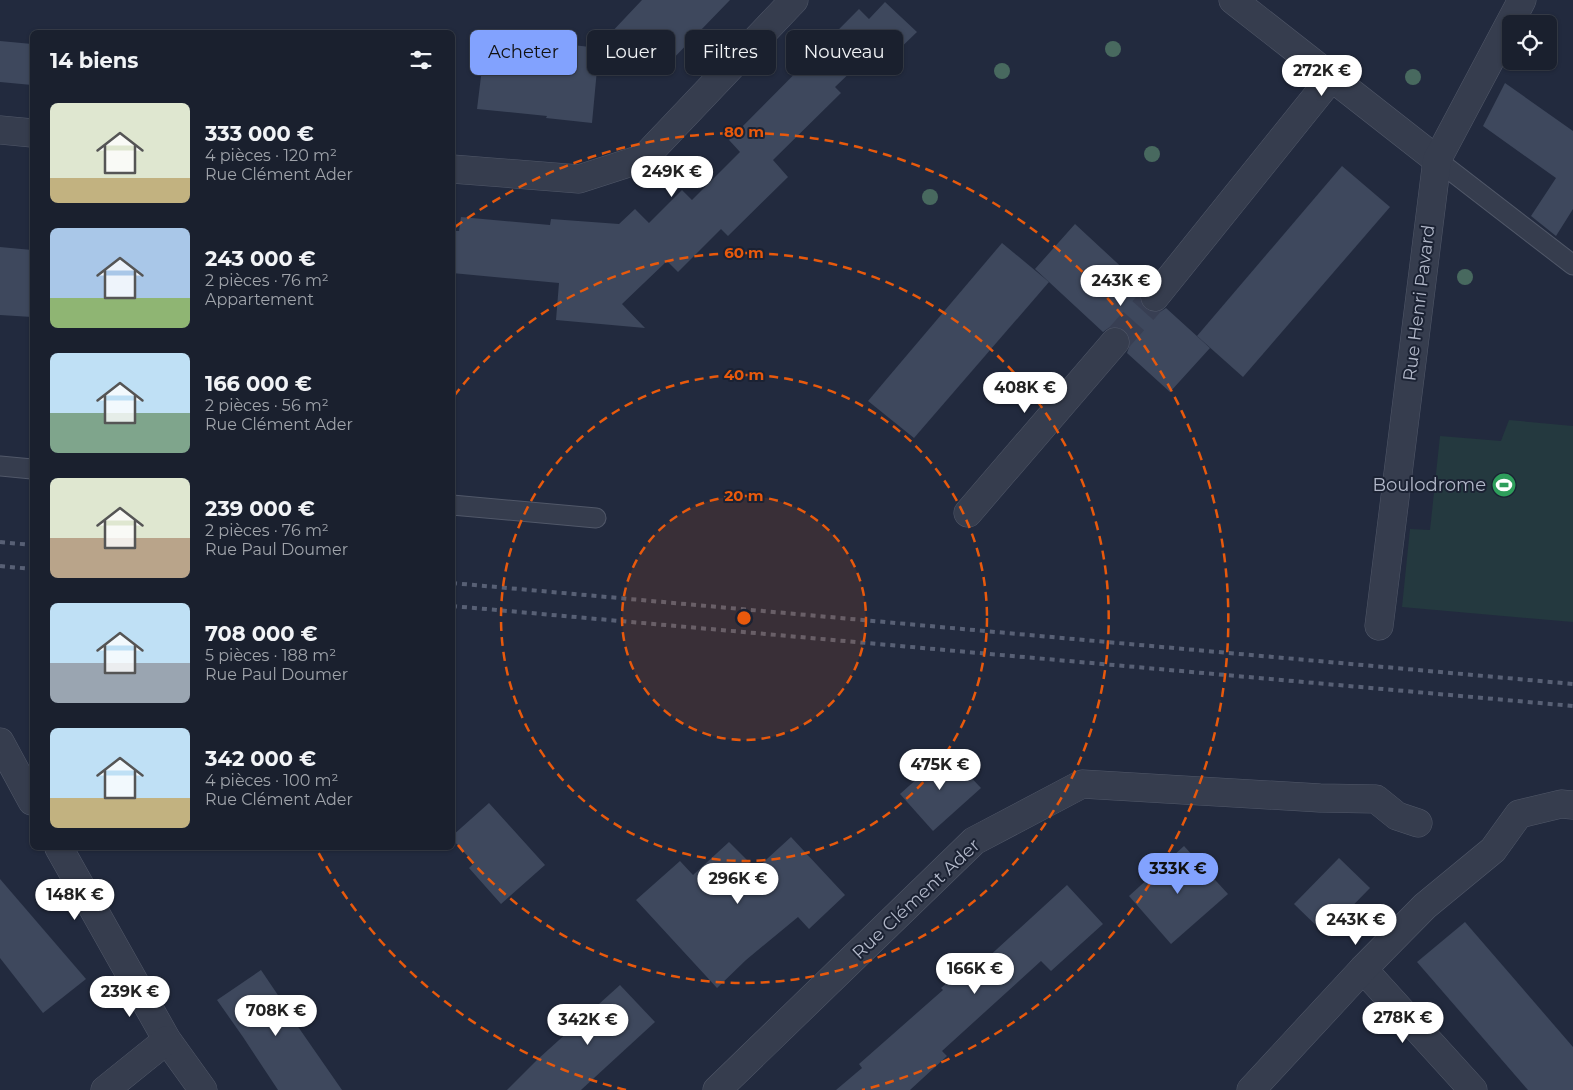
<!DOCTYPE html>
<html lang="fr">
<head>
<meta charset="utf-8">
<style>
  :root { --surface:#1a202e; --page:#272d3a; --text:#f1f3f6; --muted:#9fa3aa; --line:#383e4a; --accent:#82a2fe }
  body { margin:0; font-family:Montserrat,sans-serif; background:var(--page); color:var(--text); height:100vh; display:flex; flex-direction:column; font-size:19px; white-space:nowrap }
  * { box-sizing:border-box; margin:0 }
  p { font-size:16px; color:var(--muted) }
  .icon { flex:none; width:28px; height:28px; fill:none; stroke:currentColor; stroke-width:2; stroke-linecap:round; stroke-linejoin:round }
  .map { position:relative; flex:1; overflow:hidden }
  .details { position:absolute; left:30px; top:30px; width:425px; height:820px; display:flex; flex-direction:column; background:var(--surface); border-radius:8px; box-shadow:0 1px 4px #0004,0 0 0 1px var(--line) }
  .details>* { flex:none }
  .banner { position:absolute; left:470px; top:30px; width:475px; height:45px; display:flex; gap:10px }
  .tools { position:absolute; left:1502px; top:15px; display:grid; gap:10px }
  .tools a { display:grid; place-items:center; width:55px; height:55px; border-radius:8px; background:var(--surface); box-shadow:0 1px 4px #0004,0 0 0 1px var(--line); font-size:25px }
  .price { position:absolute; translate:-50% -42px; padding:0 11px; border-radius:18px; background:#fff; color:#222; font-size:16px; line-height:32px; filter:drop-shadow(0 1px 2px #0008) }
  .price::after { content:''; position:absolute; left:50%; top:30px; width:15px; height:11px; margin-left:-8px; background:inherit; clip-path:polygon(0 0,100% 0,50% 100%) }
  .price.active { background:var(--accent); color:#111 }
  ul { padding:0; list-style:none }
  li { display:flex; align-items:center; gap:15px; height:125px; padding:0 20px }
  li span { display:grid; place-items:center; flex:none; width:140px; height:100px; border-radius:8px; color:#555 }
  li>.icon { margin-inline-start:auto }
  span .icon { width:60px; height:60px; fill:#fffc; stroke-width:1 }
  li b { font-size:21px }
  h2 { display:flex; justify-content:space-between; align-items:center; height:60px; padding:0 20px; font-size:21px }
  .tag { padding:0 18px; border-radius:8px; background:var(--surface); box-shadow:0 1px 4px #0004,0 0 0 1px var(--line); font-size:18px; line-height:45px }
  .tag.active { background:var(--accent); color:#111 }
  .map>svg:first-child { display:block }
  .green { fill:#24393f }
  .building { fill:#3e485d }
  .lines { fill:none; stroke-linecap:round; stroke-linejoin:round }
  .minor-tunnel { stroke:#383f53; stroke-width:28; stroke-dasharray:28 14; stroke-linecap:butt }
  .service-casing { stroke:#515869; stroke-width:21 }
  .pedestrian-casing { stroke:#515869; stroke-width:29 }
  .minor-casing { stroke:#515869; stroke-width:29 }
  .service { stroke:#363d4e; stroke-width:19 }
  .pedestrian { stroke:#363d4e; stroke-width:28 }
  .minor { stroke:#363d4e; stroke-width:28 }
  .rail { stroke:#586075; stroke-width:4; stroke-dasharray:5 5; stroke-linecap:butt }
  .tree { fill:#48695f }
  .ring { fill:none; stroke:#e8590c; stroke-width:2.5; stroke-dasharray:9 6 }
  .labels { text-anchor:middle; stroke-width:4; stroke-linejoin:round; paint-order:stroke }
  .street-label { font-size:18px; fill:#b2b8c9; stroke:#1b2233 }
  .poi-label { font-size:18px; fill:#b2b8c9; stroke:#1b2233; text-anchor:end }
  .centre { fill:#e8590c; stroke:#1b2233; stroke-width:2.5 }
  .ring-label { font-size:15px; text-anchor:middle; font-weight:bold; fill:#e8590c; stroke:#1b2233; stroke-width:4; stroke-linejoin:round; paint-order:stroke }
</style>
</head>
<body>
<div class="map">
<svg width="1573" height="1090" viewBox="0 0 1573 1090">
  <rect width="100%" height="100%" fill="#222a3e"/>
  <!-- green -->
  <path class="green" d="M1509,420L1573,426V622L1402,607L1410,529L1430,530L1440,436L1501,441Z"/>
  <!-- building -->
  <g class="building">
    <path d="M642,0H730L666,66L654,55L641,69L608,36Z"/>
    <path d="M885,2L917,32L892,56L880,44L835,87L841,93L773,160L788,177L728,236L721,229L678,272L667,261L622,304L645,328L556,320L559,283L452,273V231H459L461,217L550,225L551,219L619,224L635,209L649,223L682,190L692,200L740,152L729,140L859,9L869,19Z"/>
    <path d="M520,39L599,48L592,123L546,118L547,116L477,109L484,52L518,56Z"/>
    <path d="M0,41L32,44V85L0,82Z"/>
    <path d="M1505,83L1573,131V209L1556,236L1531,216L1556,178L1483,126Z"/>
    <path d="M1342,166L1390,207L1243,377L1197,336Z"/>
    <path d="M1075,224L1143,287L1140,295V302L1145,309L1153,312H1160L1166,308L1210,348L1170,392L1127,353L1130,344V337L1126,331L1117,327H1110L1103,332L1035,269Z"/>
    <path d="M1002,243L1049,282L914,438L868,401Z"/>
    <path d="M0,247L32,250V317L0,315Z"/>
    <path d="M947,752L981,788L933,831L900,794Z"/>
    <path d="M489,803L545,865L501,904L469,868L474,863L452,839V836Z"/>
    <path d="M791,837L845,895L809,929L798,917L746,960L717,988L636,900L680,861L693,875L729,842L756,869Z"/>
    <path d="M1184,846L1228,894L1171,944L1129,896Z"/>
    <path d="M1339,858L1370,888L1325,934L1294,904Z"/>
    <path d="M0,879L86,979L43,1013L0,958Z"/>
    <path d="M1067,885L1103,924L1051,971L1041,961L942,1051L947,1056L910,1090H836L862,1068L859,1064L943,990L941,988L980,955L985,960Z"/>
    <path d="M1465,922L1573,1047V1090H1528L1417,962Z"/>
    <path d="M261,970L286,1007L285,1008L342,1090H278L243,1037L217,1000Z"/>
    <path d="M620,985L655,1022L581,1090H507L538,1059Z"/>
  </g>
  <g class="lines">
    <!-- minor-tunnel -->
    <path class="minor-tunnel" d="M1115,342L1155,297"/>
    <defs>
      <g id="service">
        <path d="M1437,160L1573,265"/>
        <path d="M0,466L32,469"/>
        <path d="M452,505L596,518"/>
      </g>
      <path id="pedestrian" d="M717,1090L974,841L1082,784L1320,798L1376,799L1397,816L1418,823"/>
      <g id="minor">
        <path d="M1233,0L1437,160"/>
        <path d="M0,130L32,133"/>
        <path d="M452,169L579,179L644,158L794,0"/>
        <path d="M1155,297L1332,77"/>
        <path d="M968,513L1115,342"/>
        <path d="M1379,626L1437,160L1522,0"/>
        <path d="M0,742L32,801"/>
        <path d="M59,848L167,1040L203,1090"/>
        <path d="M1363,969L1473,1090"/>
        <path d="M105,1090L167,1040"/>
        <path d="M1251,1090L1363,969L1425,906L1493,850L1519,814L1561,804L1573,805"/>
      </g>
    </defs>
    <!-- service casing -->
    <use href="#service" class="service-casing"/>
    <!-- pedestrian casing -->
    <use href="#pedestrian" class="pedestrian-casing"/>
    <!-- minor casing -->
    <use href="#minor" class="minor-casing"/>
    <!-- service -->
    <use href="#service" class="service"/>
    <!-- pedestrian -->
    <use href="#pedestrian" class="pedestrian"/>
    <!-- minor -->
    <use href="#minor" class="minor"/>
    <!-- rail -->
    <g class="rail">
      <path d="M0,542L32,545"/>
      <path d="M0,566L32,569"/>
      <path d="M452,583L1573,684"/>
      <path d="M452,606L1573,706"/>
    </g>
  </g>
  <!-- trees -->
  <g class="tree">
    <circle cx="1113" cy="49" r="8"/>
    <circle cx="1002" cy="71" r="8"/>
    <circle cx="1413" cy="77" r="8"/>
    <circle cx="1152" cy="154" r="8"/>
    <circle cx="930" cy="197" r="8"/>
    <circle cx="1465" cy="277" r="8"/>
  </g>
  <!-- distance rings -->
  <circle cx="744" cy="618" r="122" fill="#e8590c" fill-opacity=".12"/>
  <g class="ring">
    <circle cx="744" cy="618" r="122"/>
    <circle cx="744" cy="618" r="243"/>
    <path d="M454 396A365 365 0 1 1 454 840"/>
    <path d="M626 1090A486 486 0 0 1 317 850M455 227A486 486 0 1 1 862 1090"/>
  </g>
  <!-- icons -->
  <defs>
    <symbol id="stadium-disc" viewBox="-11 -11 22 22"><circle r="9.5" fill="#2e9e5b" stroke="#1b2233"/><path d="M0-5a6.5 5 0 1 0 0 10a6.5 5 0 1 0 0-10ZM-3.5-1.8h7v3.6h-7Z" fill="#fff"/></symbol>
  </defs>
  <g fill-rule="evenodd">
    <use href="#stadium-disc" x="1490" y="471" width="28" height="28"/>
  </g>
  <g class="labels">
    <!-- street labels -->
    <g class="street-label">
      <text transform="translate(1419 303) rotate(-83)" y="6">Rue Henri Pavard</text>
      <text transform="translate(916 899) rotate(-43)" y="6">Rue Clément Ader</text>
    </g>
    <!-- poi labels -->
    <g class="poi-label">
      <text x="1486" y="491">Boulodrome</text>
    </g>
  </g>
  <circle cx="744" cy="618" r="8" class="centre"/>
  <g class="ring-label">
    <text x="744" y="137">80 m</text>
    <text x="744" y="258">60 m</text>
    <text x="744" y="380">40 m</text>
    <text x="744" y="501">20 m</text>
  </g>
</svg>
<div class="tools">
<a><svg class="icon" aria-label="locate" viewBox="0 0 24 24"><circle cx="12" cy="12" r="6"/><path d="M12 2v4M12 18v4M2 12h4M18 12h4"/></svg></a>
</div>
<b class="price" style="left:1322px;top:97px">272K €</b>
<b class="price" style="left:672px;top:198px">249K €</b>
<b class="price" style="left:1121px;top:307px">243K €</b>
<b class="price" style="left:1025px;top:414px">408K €</b>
<b class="price" style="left:940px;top:791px">475K €</b>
<b class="price active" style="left:1178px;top:895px">333K €</b>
<b class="price" style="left:738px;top:905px">296K €</b>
<b class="price" style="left:75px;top:921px">148K €</b>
<b class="price" style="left:1356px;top:946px">243K €</b>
<b class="price" style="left:975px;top:995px">166K €</b>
<b class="price" style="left:130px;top:1018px">239K €</b>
<b class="price" style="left:276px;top:1037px">708K €</b>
<b class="price" style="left:1403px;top:1044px">278K €</b>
<b class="price" style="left:588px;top:1046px">342K €</b>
<div class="banner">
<a class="tag active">Acheter</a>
<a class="tag">Louer</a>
<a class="tag">Filtres</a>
<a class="tag">Nouveau</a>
</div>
<section class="details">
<h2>14 biens<svg class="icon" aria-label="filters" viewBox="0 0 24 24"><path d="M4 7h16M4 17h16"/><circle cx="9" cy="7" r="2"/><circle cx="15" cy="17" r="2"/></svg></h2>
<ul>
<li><span style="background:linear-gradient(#dfe7d0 75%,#c2b280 0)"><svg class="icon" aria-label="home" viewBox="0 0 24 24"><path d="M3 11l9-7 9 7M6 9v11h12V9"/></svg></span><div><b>333 000 €</b><p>4 pièces · 120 m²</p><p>Rue Clément Ader</p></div></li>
<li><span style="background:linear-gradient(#a9c7e8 70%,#8fb573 0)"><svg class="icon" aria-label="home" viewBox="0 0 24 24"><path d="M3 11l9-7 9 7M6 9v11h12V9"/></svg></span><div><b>243 000 €</b><p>2 pièces · 76 m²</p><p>Appartement</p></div></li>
<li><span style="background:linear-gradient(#bfe0f5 60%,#7fa58c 0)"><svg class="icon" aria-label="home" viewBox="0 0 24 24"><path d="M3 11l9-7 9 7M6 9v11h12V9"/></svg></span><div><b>166 000 €</b><p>2 pièces · 56 m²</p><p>Rue Clément Ader</p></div></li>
<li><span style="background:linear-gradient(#dfe7d0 60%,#b9a48a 0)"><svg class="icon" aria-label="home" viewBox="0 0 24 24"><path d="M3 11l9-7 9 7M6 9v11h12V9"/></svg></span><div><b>239 000 €</b><p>2 pièces · 76 m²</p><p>Rue Paul Doumer</p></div></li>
<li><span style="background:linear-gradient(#bfe0f5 60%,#9aa5b1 0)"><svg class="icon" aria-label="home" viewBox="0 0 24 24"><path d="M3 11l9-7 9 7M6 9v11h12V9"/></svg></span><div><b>708 000 €</b><p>5 pièces · 188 m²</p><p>Rue Paul Doumer</p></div></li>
<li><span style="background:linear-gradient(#bfe0f5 70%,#c2b280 0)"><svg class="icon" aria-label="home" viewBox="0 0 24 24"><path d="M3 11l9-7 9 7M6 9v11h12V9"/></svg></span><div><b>342 000 €</b><p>4 pièces · 100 m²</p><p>Rue Clément Ader</p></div></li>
</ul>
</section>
</div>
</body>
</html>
